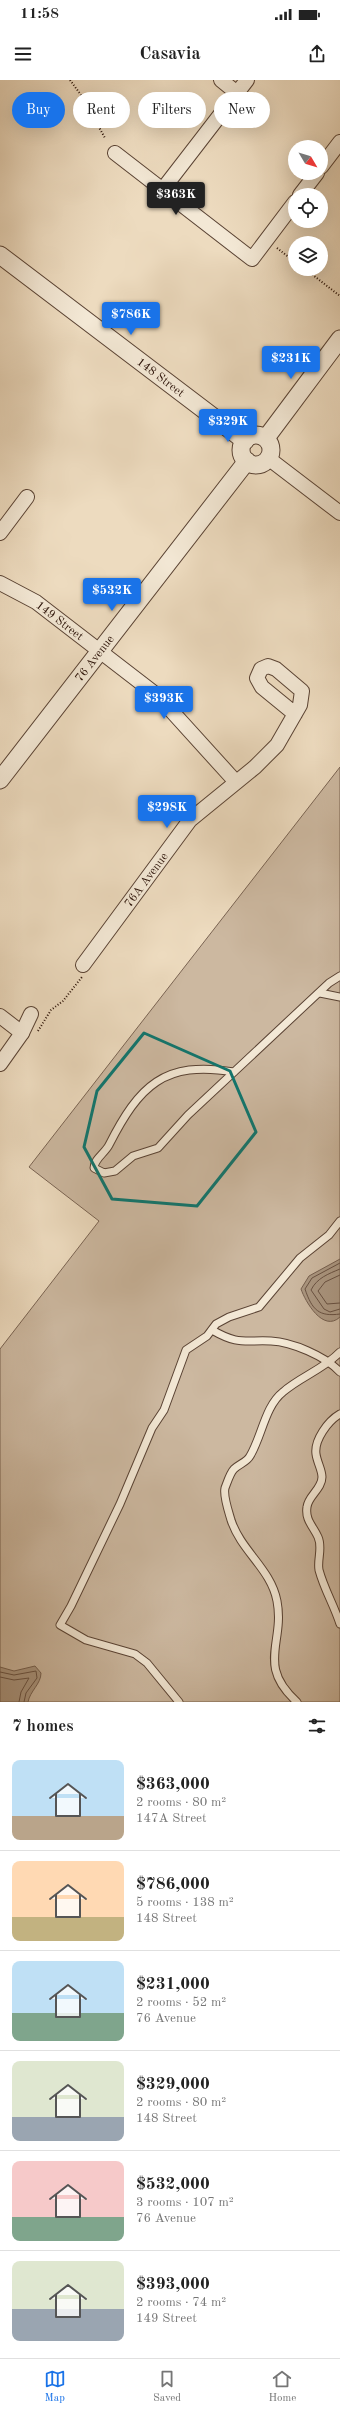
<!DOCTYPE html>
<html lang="en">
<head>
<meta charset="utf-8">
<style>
  :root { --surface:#fff; --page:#f2f2f2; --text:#222; --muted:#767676; --line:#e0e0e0; --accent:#1a73e8 }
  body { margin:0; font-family:"Old Standard TT",serif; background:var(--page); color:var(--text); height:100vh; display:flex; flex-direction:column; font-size:15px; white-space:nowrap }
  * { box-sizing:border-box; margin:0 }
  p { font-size:13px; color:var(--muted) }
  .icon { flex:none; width:22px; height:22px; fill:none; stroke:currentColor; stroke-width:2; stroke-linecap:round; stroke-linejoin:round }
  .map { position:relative; height:1622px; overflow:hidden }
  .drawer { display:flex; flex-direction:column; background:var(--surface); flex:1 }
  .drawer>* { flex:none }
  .banner { position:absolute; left:12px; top:12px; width:316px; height:36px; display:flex; gap:8px }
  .needle { width:26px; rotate:128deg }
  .fabs { position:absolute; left:288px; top:60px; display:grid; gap:8px }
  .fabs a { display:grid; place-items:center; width:40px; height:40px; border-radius:50%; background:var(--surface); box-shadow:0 4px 16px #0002; font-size:20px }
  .price { position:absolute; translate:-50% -34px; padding:0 9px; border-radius:4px; background:var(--accent); color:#fff; font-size:13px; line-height:26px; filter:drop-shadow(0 1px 2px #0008) }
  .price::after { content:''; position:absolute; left:50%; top:24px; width:12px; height:9px; margin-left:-6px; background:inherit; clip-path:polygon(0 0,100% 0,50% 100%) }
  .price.selected { background:#222; color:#fff }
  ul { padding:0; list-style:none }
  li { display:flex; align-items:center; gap:12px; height:100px; padding:0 12px }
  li+li { border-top:1px solid var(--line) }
  li span { display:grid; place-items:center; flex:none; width:112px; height:80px; border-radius:8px; color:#555 }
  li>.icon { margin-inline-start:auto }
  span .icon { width:48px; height:48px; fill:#fffc; stroke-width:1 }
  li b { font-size:17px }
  h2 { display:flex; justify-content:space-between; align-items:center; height:48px; padding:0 12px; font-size:17px }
  .pill { padding:0 14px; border-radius:18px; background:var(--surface); box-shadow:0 4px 16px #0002; font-size:14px; line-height:36px }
  .pill.selected { background:var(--accent); color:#fff }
  .status { display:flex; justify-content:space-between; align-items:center; height:28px; padding:0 20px; background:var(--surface); direction:ltr }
  .status svg { height:11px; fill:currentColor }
  header { display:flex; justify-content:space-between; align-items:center; height:52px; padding:0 12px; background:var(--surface); font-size:18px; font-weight:700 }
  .tab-bar { display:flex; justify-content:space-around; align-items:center; height:56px; border-top:1px solid var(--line); background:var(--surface); font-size:11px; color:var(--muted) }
  .tab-bar a { display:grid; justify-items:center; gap:2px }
  .tab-bar .selected { color:var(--accent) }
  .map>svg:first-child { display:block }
  .green { fill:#ccb8a0; stroke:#7a6453 }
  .water { fill:#aa9680; stroke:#76604f }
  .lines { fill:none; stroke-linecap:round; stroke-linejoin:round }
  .shore { stroke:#6a5343; stroke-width:1 }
  .service-casing { stroke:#5a4334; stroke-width:9 }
  .minor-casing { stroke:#5a4334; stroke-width:16 }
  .tertiary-casing { stroke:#5a4334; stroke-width:19 }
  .path { stroke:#291006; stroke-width:2; stroke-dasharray:1 2; stroke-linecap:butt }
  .service { stroke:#f3e8d5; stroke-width:7 }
  .minor { stroke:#f3e8d5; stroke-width:14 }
  .tertiary { stroke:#f3e8d5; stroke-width:17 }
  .marked { fill:none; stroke:#0f766e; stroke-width:3; stroke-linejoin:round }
  .labels { text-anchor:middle; stroke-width:3.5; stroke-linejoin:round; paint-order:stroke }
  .street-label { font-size:12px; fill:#291006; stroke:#f3e8d5 }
</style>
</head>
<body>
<div class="status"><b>11:58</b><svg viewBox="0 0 49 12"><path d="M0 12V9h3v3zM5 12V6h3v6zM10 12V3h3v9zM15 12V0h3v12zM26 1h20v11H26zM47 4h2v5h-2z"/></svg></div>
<header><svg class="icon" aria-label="menu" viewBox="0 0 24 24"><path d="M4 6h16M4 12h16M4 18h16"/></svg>Casavia<svg class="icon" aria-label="share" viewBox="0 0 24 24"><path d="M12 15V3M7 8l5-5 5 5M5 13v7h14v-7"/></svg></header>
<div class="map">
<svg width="340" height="1622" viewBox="0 0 340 1622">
  <rect width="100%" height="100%" fill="#eddbbf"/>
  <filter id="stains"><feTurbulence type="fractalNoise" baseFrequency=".005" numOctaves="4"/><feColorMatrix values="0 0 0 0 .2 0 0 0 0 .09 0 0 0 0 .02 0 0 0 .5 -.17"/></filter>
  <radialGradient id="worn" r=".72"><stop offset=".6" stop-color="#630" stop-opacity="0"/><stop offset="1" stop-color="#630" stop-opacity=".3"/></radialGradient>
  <!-- green -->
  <path class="green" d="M340,687V1622H0V1269L99,1141L29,1087Z"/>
  <!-- water -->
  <g class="water">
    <path d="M340,1179V1237C323,1253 305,1221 301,1209L309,1196Z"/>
    <path d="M35,1586L41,1593C41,1604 30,1611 28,1622H0V1587L14,1591Z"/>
  </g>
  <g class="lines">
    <!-- shore -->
    <g class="shore">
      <path d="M340,1183L312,1198L305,1209C312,1230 319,1237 340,1234"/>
      <path d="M340,1189C328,1194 317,1198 311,1210L324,1229L330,1232L340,1229"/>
      <path d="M340,1195L325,1202L318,1211L327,1224L340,1223"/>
      <path d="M0,1592L14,1595L36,1591L37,1598L26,1613L24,1622"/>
      <path d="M0,1597L14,1600L29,1598L21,1612L19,1622"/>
    </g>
    <defs>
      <g id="service">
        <path d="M320,913L340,917"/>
        <path d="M234,992C164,980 139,1006 109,1065C105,1073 94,1079 94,1088L104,1093L115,1091L133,1076L158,1068L188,1035L329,903L340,896"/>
        <path d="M212,1250C238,1265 243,1260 271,1261C292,1262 325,1276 340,1292"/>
        <path d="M340,1334C328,1341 314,1360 316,1374C317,1382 322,1390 322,1397C322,1409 308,1416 307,1427C305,1440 313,1446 318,1457C323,1468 317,1479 319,1490C324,1509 334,1525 340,1544"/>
        <path d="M179,1622L147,1583L135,1574L86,1560L60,1545L71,1526L120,1424L152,1348L164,1330L186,1270L207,1256L216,1244L229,1237L259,1227L300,1178L329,1155L340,1141"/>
        <path d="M297,1622C256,1585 285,1563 277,1521C271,1489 241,1471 231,1440C229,1433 223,1416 225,1408C227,1403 230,1393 234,1389C239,1384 247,1382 250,1376C262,1356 265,1326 283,1312C300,1297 324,1289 340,1272"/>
      </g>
      <g id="minor">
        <path d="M221,0L237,13"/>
        <path d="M115,73L252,179L295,122"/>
        <path d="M321,87L340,62"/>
        <path d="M163,109L247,0"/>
        <path d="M300,115L317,93"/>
        <path d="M268,378L340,433"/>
        <path d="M0,453L27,417"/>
        <path id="s1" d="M0,503L36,522L158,616L235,701"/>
        <path id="s2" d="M83,885L190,740L255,687L277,665L300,625L302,611L276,589L268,586L261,589L257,598L262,607L295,634"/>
        <path d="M0,936L22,953"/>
        <path d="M0,984L22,953L31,934"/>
      </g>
      <g id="tertiary">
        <path id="s3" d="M0,175L245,361"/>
        <circle cx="256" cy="370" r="15"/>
        <path d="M266,358L340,259"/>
        <path id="s4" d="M0,700L247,381"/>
      </g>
    </defs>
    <!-- service casing -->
    <use href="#service" class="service-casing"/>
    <!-- minor casing -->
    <use href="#minor" class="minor-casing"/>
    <!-- tertiary casing -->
    <use href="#tertiary" class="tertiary-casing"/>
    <!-- path -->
    <g class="path">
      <path d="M70,0L81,15L105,58"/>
      <path d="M277,168L295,182"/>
      <path d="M305,189L340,216"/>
      <path d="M38,951L51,930L63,921L82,897"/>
    </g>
    <!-- service -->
    <use href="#service" class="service"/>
    <!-- minor -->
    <use href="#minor" class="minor"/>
    <!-- tertiary -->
    <use href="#tertiary" class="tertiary"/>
  </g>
  <!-- marked area -->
  <path class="marked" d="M144,953L230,991L256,1052L197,1126L112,1119L84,1067L97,1011Z"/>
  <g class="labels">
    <!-- street labels -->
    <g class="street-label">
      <text dy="4" stroke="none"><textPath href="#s3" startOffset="202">148 Street</textPath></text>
      <text dy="4" stroke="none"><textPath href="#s1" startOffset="71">149 Street</textPath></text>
      <text dy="4" stroke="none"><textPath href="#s4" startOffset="154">76 Avenue</textPath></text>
      <text dy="4" stroke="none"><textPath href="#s2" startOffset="106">76A Avenue</textPath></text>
    </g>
  </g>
  <rect width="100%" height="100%" filter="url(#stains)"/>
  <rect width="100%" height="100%" fill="url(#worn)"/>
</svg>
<div class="fabs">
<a><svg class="needle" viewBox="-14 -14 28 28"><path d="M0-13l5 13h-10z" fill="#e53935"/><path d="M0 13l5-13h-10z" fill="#767676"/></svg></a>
<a><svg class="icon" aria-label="locate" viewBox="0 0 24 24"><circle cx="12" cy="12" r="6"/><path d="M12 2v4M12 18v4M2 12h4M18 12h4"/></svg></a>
<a><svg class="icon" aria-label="layers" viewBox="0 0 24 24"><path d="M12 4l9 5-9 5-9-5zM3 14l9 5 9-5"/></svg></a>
</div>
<b class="price selected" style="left:176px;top:136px">$363K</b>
<b class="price" style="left:131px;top:256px">$786K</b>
<b class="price" style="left:291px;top:300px">$231K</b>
<b class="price" style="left:228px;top:363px">$329K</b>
<b class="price" style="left:112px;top:532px">$532K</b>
<b class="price" style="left:164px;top:640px">$393K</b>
<b class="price" style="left:167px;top:749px">$298K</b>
<div class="banner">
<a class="pill selected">Buy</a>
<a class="pill">Rent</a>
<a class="pill">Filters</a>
<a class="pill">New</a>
</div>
</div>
<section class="drawer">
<h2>7 homes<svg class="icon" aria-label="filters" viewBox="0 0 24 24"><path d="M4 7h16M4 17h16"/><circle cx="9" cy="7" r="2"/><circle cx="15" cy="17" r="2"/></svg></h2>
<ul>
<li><span style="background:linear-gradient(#bfe0f5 70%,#b9a48a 0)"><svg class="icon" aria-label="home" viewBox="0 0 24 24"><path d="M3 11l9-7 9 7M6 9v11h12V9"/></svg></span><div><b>$363,000</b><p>2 rooms · 80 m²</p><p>147A Street</p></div></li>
<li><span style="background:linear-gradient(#ffd9b3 70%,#c2b280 0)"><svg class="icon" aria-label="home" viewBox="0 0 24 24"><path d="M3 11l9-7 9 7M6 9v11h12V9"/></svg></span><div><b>$786,000</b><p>5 rooms · 138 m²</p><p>148 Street</p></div></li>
<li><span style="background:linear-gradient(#bfe0f5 65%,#7fa58c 0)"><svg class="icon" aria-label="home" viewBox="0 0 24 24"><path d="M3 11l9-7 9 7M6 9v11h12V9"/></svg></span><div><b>$231,000</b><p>2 rooms · 52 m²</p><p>76 Avenue</p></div></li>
<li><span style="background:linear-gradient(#dfe7d0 70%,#9aa5b1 0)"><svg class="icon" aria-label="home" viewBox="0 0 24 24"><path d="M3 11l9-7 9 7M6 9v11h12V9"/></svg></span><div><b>$329,000</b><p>2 rooms · 80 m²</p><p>148 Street</p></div></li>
<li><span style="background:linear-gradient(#f6c9c9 70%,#7fa58c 0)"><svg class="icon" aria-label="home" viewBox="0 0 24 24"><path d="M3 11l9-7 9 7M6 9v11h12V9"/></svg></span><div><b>$532,000</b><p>3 rooms · 107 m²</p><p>76 Avenue</p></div></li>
<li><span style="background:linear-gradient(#dfe7d0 60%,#9aa5b1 0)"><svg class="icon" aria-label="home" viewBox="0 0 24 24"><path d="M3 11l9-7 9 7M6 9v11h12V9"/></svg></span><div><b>$393,000</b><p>2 rooms · 74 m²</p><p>149 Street</p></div></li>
</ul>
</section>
<nav class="tab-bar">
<a class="selected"><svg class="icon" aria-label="map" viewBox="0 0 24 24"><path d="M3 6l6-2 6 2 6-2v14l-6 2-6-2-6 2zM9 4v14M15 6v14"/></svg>Map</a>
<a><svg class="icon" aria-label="saved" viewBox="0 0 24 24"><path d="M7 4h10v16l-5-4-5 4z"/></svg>Saved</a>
<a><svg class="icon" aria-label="home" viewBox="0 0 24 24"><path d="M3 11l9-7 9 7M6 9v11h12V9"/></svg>Home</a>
</nav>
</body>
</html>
